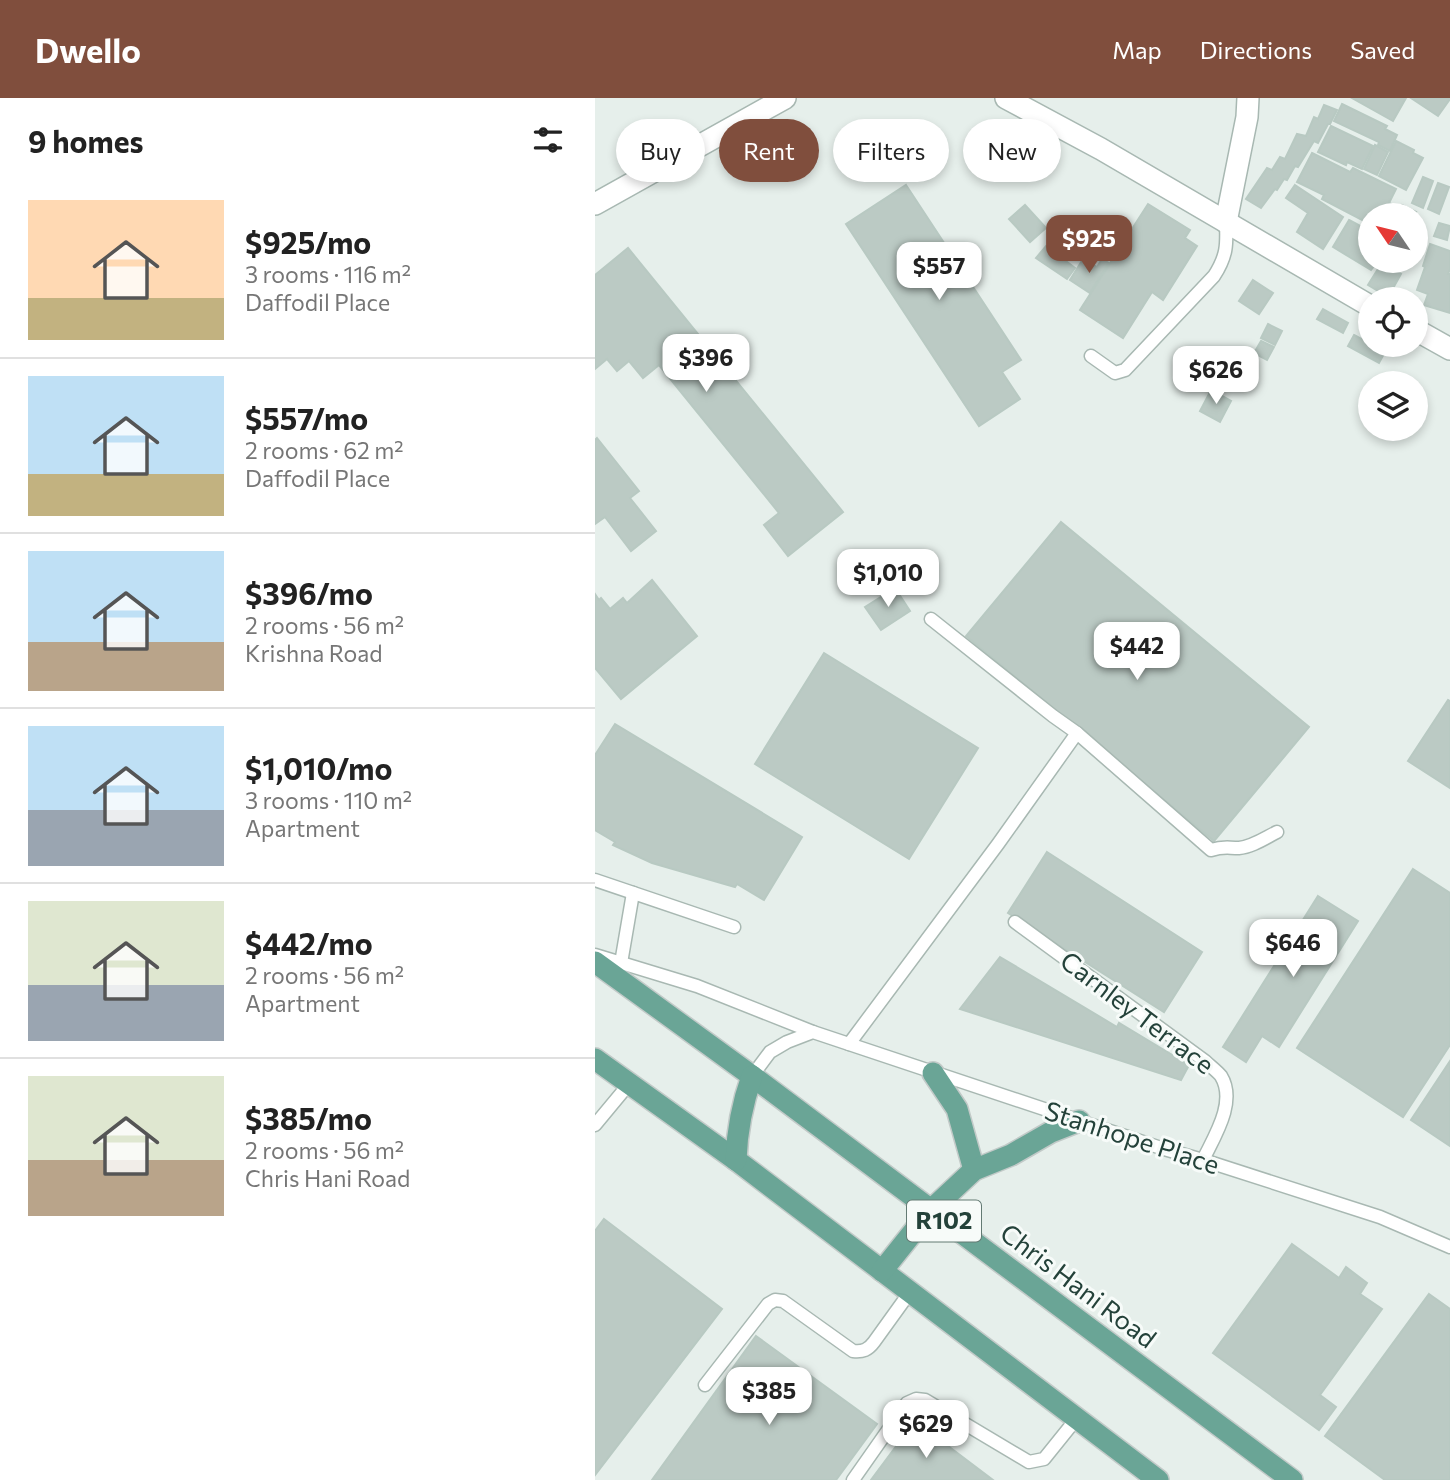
<!DOCTYPE html>
<html lang="en">
<head>
<meta charset="utf-8">
<style>
  :root { --surface:#fff; --page:#f6f6f6; --text:#222; --muted:#767676; --line:#e0e0e0; --accent:#804e3d }
  body { margin:0; font-family:Commissioner,sans-serif; background:var(--page); color:var(--text); height:100vh; display:flex; flex-direction:column; font-size:26px; white-space:nowrap }
  * { box-sizing:border-box; margin:0 }
  p { font-size:23px; color:var(--muted) }
  .icon { flex:none; width:38px; height:38px; fill:none; stroke:currentColor; stroke-width:2; stroke-linecap:round; stroke-linejoin:round }
  .map { position:relative; flex:1; overflow:hidden }
  .details { display:flex; flex-direction:column; background:var(--surface); width:595px }
  .details>* { flex:none }
  .banner { position:absolute; left:21px; top:21px; width:665px; height:63px; display:flex; gap:14px }
  .needle { width:46px; rotate:305deg }
  .fabs { position:absolute; left:763px; top:105px; display:grid; gap:14px }
  .fabs a { display:grid; place-items:center; width:70px; height:70px; border-radius:50%; background:var(--surface); box-shadow:0 4px 10px #0003; font-size:35px }
  .price { position:absolute; translate:-50% -60px; padding:0 16px; border-radius:14px; background:#fff; color:#222; font-size:23px; line-height:46px; filter:drop-shadow(0 2px 4px #0008) }
  .price::after { content:''; position:absolute; left:50%; top:42px; width:21px; height:16px; margin-left:-10px; background:inherit; clip-path:polygon(0 0,100% 0,50% 100%) }
  .price.current { background:var(--accent); color:#fff }
  ul { padding:0; list-style:none }
  li { display:flex; align-items:center; gap:21px; height:175px; padding:0 28px }
  li+li { border-top:2px solid var(--line) }
  li span { display:grid; place-items:center; flex:none; width:196px; height:140px; border-radius:0px; color:#555 }
  li>.icon { margin-inline-start:auto }
  span .icon { width:84px; height:84px; fill:#fffc; stroke-width:1 }
  li b { font-size:30px }
  h2 { display:flex; justify-content:space-between; align-items:center; height:84px; padding:0 28px; font-size:30px }
  .chip { padding:0 24px; border-radius:32px; background:var(--surface); box-shadow:0 4px 10px #0003; font-size:24px; line-height:63px }
  .chip.current { background:var(--accent); color:#fff }
  header { display:flex; align-items:center; gap:42px; box-sizing:border-box; height:98px; padding:0 35px; background:var(--accent); color:#fff }
  header strong { font-size:33px }
  nav { display:flex; gap:38px; margin-inline-start:auto; font-size:24px }
  main { display:flex; flex:1; min-height:0 }
  .map>svg:first-child { display:block }
  .building { fill:#bbcac4; stroke:#b8c9c2; stroke-width:2 }
  .lines { fill:none; stroke-linecap:round; stroke-linejoin:round }
  .lane-casing { stroke:#a8b8b2; stroke-width:15 }
  .street-casing { stroke:#a8b8b2; stroke-width:24 }
  .primary-casing { stroke:#c2cac8; stroke-width:24 }
  .lane { stroke:#fff; stroke-width:12 }
  .street { stroke:#fff; stroke-width:21 }
  .primary { stroke:#6aa596; stroke-width:21 }
  .labels { text-anchor:middle; stroke-width:6; stroke-linejoin:round; paint-order:stroke }
  .shield { fill:#f7fbf9; stroke:#637a73; stroke-width:2 }
  .shield-label { font-size:24px; font-weight:bold; fill:#24423a }
  .street-label { font-size:26px; fill:#24423a; stroke:#f7fbf9 }
</style>
</head>
<body>
<header>
<strong>Dwello</strong>
<nav><a>Map</a><a>Directions</a><a>Saved</a></nav>
</header>
<main>
<section class="details">
<h2>9 homes<svg class="icon" aria-label="filters" viewBox="0 0 24 24"><path d="M4 7h16M4 17h16"/><circle cx="9" cy="7" r="2"/><circle cx="15" cy="17" r="2"/></svg></h2>
<ul>
<li><span style="background:linear-gradient(#ffd9b3 70%,#c2b280 0)"><svg class="icon" aria-label="home" viewBox="0 0 24 24"><path d="M3 11l9-7 9 7M6 9v11h12V9"/></svg></span><div><b>$925/mo</b><p>3 rooms · 116 m²</p><p>Daffodil Place</p></div></li>
<li><span style="background:linear-gradient(#bfe0f5 70%,#c2b280 0)"><svg class="icon" aria-label="home" viewBox="0 0 24 24"><path d="M3 11l9-7 9 7M6 9v11h12V9"/></svg></span><div><b>$557/mo</b><p>2 rooms · 62 m²</p><p>Daffodil Place</p></div></li>
<li><span style="background:linear-gradient(#bfe0f5 65%,#b9a48a 0)"><svg class="icon" aria-label="home" viewBox="0 0 24 24"><path d="M3 11l9-7 9 7M6 9v11h12V9"/></svg></span><div><b>$396/mo</b><p>2 rooms · 56 m²</p><p>Krishna Road</p></div></li>
<li><span style="background:linear-gradient(#bfe0f5 60%,#9aa5b1 0)"><svg class="icon" aria-label="home" viewBox="0 0 24 24"><path d="M3 11l9-7 9 7M6 9v11h12V9"/></svg></span><div><b>$1,010/mo</b><p>3 rooms · 110 m²</p><p>Apartment</p></div></li>
<li><span style="background:linear-gradient(#dfe7d0 60%,#9aa5b1 0)"><svg class="icon" aria-label="home" viewBox="0 0 24 24"><path d="M3 11l9-7 9 7M6 9v11h12V9"/></svg></span><div><b>$442/mo</b><p>2 rooms · 56 m²</p><p>Apartment</p></div></li>
<li><span style="background:linear-gradient(#dfe7d0 60%,#b9a48a 0)"><svg class="icon" aria-label="home" viewBox="0 0 24 24"><path d="M3 11l9-7 9 7M6 9v11h12V9"/></svg></span><div><b>$385/mo</b><p>2 rooms · 56 m²</p><p>Chris Hani Road</p></div></li>
</ul>
</section>
<div class="map">
<svg width="855" height="1382" viewBox="0 0 855 1382">
  <rect width="100%" height="100%" fill="#e6efeb"/>
  <!-- building -->
  <g class="building">
    <path d="M757,0H811L798,23Z"/>
    <path d="M816,0H853L855,1L843,18Z"/>
    <path d="M747,6L792,28L790,31L802,37L795,53L783,47L784,44L739,23Z"/>
    <path d="M729,7L742,12L735,26H733L723,45L719,43L703,69L700,68L692,82L689,81L682,92L680,91L666,110L651,101L672,70L677,72L685,59L690,61L702,36L711,38L719,19L723,21Z"/>
    <path d="M736,28L778,48L767,71L752,64L751,67L723,54Z"/>
    <path d="M801,43L819,52L818,55L828,60L811,92L784,78Z"/>
    <path d="M780,47L793,54L782,77L769,71Z"/>
    <path d="M717,55L755,74L758,70L801,91L794,105L805,110L807,107L821,114L819,117H775V126L727,101L729,97L702,84Z"/>
    <path d="M828,79L838,83L828,110L817,105Z"/>
    <path d="M843,85L854,89L844,116L833,111Z"/>
    <path d="M311,87L426,262L407,274L425,301L384,328L251,126Z"/>
    <path d="M700,87L748,119L728,151L702,134L713,115L691,100Z"/>
    <path d="M553,106L595,132L590,140L602,148L568,202L557,194L528,240L485,212Z"/>
    <path d="M430,107L451,130L435,144L414,121Z"/>
    <path d="M754,122L769,130L771,128L775,131V163H783L776,172L738,149Z"/>
    <path d="M844,125L855,128L852,142L839,138Z"/>
    <path d="M835,146L855,153V171L853,176H855V215L829,207L833,196L822,192L830,169L828,168Z"/>
    <path d="M451,148L480,170L472,181L441,160Z"/>
    <path d="M33,150L248,414L193,458L169,427L184,415L64,267L48,280L34,263L22,273L12,261L0,271V177Z"/>
    <path d="M488,161L502,169L507,161L514,165L495,195L475,182Z"/>
    <path d="M788,163H800L805,166L800,173L806,176L797,192L794,190L790,197L773,187Z"/>
    <path d="M658,182L678,195L664,216L644,203Z"/>
    <path d="M728,211L753,225L748,235L722,221Z"/>
    <path d="M673,226L687,233L680,247L666,240Z"/>
    <path d="M759,237L790,254L784,265L753,248Z"/>
    <path d="M666,243L679,249L672,262L659,255Z"/>
    <path d="M616,292L636,303L625,324L605,313Z"/>
    <path d="M2,340L44,393L35,400L61,433L36,453L10,419L0,426V342Z"/>
    <path d="M466,424L714,629L619,743L371,538Z"/>
    <path d="M57,482L102,538L26,601L0,570V496L4,502L6,500L15,511L28,500L32,505Z"/>
    <path d="M300,490L315,513L286,532L270,509Z"/>
    <path d="M229,555L383,650L314,761L160,666Z"/>
    <path d="M853,602L855,603V690L813,663Z"/>
    <path d="M20,626L207,739L169,802L142,786L140,789L57,765L18,747L20,744L0,732V657Z"/>
    <path d="M452,754L607,854L569,914L413,815Z"/>
    <path d="M818,771L855,795V947L808,1019L702,950Z"/>
    <path d="M723,798L763,823L684,949L667,938L651,964L628,949Z"/>
    <path d="M405,859L522,929L524,925L594,967L586,982L365,911Z"/>
    <path d="M855,963V1048L816,1022Z"/>
    <path d="M9,1121L127,1211L0,1377V1133Z"/>
    <path d="M697,1146L744,1180L751,1169L772,1185L765,1196L787,1211L725,1297L741,1309L724,1332L618,1255Z"/>
    <path d="M834,1196L855,1211V1382H790L730,1338Z"/>
    <path d="M161,1238L282,1326L241,1382H57Z"/>
    <path d="M320,1323L398,1382H276Z"/>
  </g>
  <g class="lines">
    <defs>
      <g id="lane">
        <path d="M496,258L520,275L530,272L619,178C632,158 632,147 631,124"/>
        <path d="M482,635L616,752C629,748 632,750 644,750C657,749 670,740 682,734"/>
        <path d="M0,782L139,829"/>
        <path d="M420,824L610,963C615,968 622,973 626,978C642,1004 619,1039 608,1062"/>
        <path d="M0,857L102,888L218,934"/>
        <path d="M26,865L38,795"/>
        <path d="M254,946L403,746L482,635L458,618L336,521"/>
        <path d="M157,978L175,954L192,944L218,934L569,1051L608,1062L785,1119L855,1149"/>
        <path d="M0,1027L34,986"/>
        <path d="M110,1287L173,1206L180,1202L188,1203L258,1253C268,1254 273,1252 279,1244L315,1194"/>
        <path d="M258,1382L312,1305L321,1301L330,1302L434,1364L449,1361L482,1320"/>
      </g>
      <g id="street">
        <path d="M411,0L506,51L775,208"/>
        <path d="M0,106L190,0"/>
        <path d="M631,124L652,19L653,0"/>
        <path d="M821,232L855,251"/>
      </g>
      <g id="primary">
        <path d="M0,864L157,978L697,1382"/>
        <path d="M0,961L141,1062L563,1382"/>
        <path d="M338,975L362,1011L379,1072"/>
        <path d="M141,1062C142,1033 147,1006 157,978"/>
        <path d="M287,1173L335,1113L379,1072L416,1057L456,1034L484,1023"/>
      </g>
    </defs>
    <!-- lane casing -->
    <use href="#lane" class="lane-casing"/>
    <!-- street casing -->
    <use href="#street" class="street-casing"/>
    <!-- primary casing -->
    <use href="#primary" class="primary-casing"/>
    <!-- lane -->
    <use href="#lane" class="lane"/>
    <!-- street -->
    <use href="#street" class="street"/>
    <!-- primary -->
    <use href="#primary" class="primary"/>
  </g>
  <g class="labels">
    <!-- shield labels -->
    <rect class="shield" x="312" y="1102.5" width="74" height="41" rx="5"/>
    <g class="shield-label">
      <text x="349" y="1131">R102</text>
    </g>
    <!-- street labels -->
    <g class="street-label">
      <text transform="translate(542 915) rotate(37)" y="9">Carnley Terrace</text>
      <text transform="translate(537 1040) rotate(18)" y="9">Stanhope Place</text>
      <text transform="translate(483 1188) rotate(37)" y="9">Chris Hani Road</text>
    </g>
  </g>
</svg>
<div class="fabs">
<a><svg class="needle" viewBox="-14 -14 28 28"><path d="M0-13l5 13h-10z" fill="#e53935"/><path d="M0 13l5-13h-10z" fill="#767676"/></svg></a>
<a><svg class="icon" aria-label="locate" viewBox="0 0 24 24"><circle cx="12" cy="12" r="6"/><path d="M12 2v4M12 18v4M2 12h4M18 12h4"/></svg></a>
<a><svg class="icon" aria-label="layers" viewBox="0 0 24 24"><path d="M12 4l9 5-9 5-9-5zM3 14l9 5 9-5"/></svg></a>
</div>
<b class="price current" style="left:494px;top:177px">$925</b>
<b class="price" style="left:344px;top:204px">$557</b>
<b class="price" style="left:111px;top:296px">$396</b>
<b class="price" style="left:621px;top:308px">$626</b>
<b class="price" style="left:293px;top:511px">$1,010</b>
<b class="price" style="left:542px;top:584px">$442</b>
<b class="price" style="left:698px;top:881px">$646</b>
<b class="price" style="left:174px;top:1329px">$385</b>
<b class="price" style="left:331px;top:1362px">$629</b>
<div class="banner">
<a class="chip">Buy</a>
<a class="chip current">Rent</a>
<a class="chip">Filters</a>
<a class="chip">New</a>
</div>
</div>
</main>
</body>
</html>
